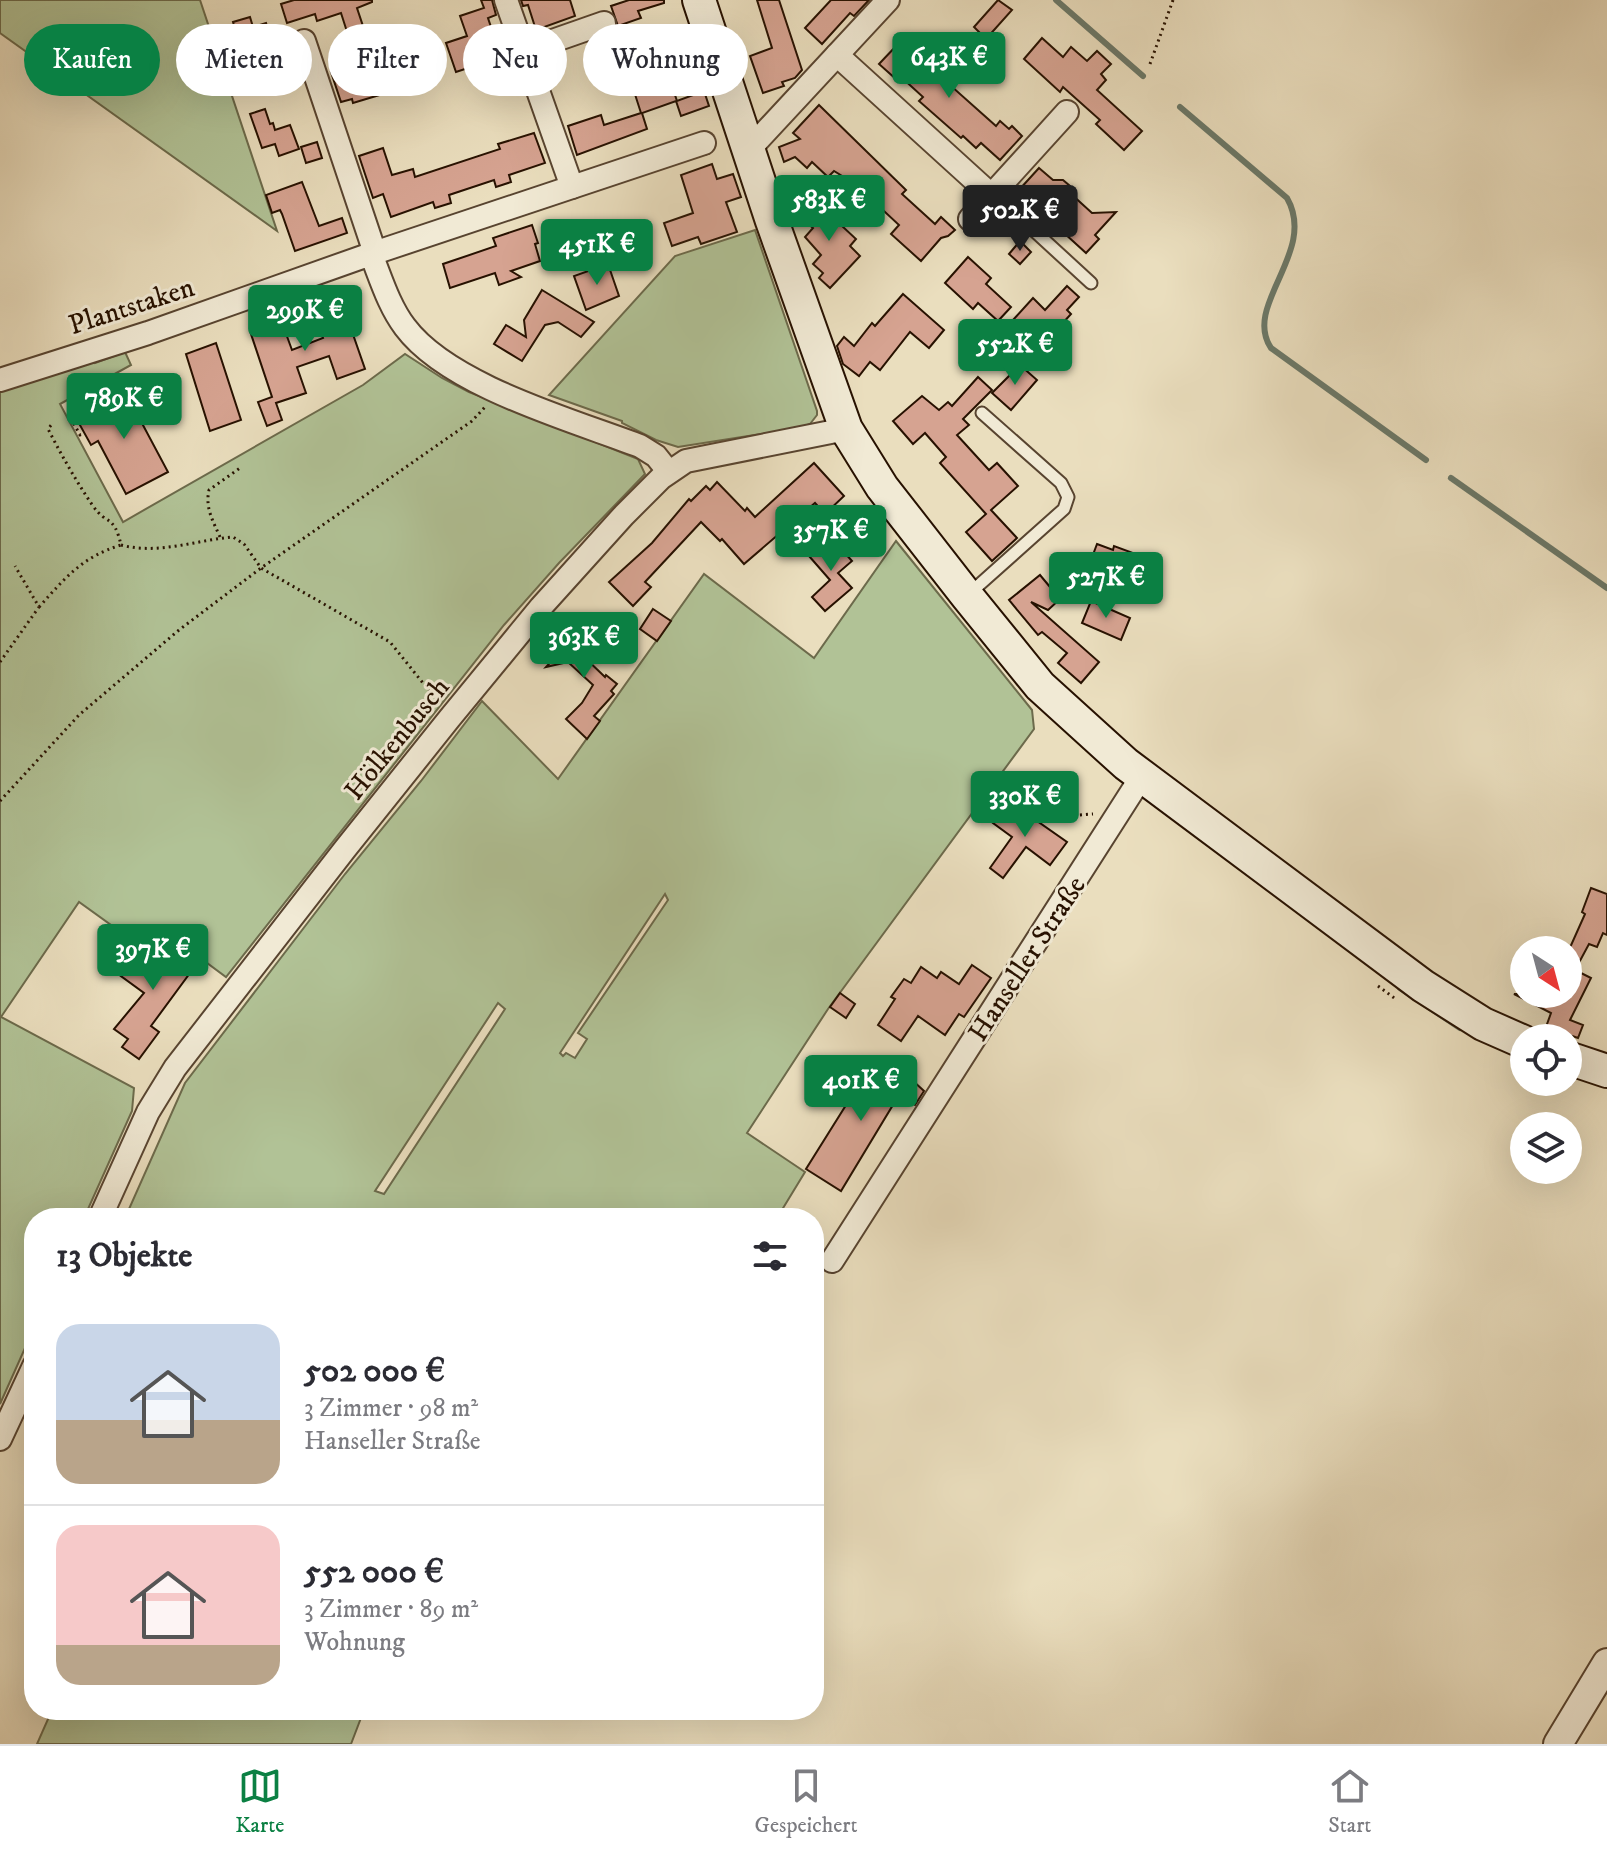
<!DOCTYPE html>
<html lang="de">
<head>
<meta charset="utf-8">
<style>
  :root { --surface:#fff; --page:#f2f2f3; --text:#2b2b33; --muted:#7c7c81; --line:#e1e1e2; --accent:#0b8043 }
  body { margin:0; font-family:"IM FELL DW Pica",serif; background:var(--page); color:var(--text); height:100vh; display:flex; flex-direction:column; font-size:30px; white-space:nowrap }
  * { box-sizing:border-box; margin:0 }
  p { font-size:26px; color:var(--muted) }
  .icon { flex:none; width:44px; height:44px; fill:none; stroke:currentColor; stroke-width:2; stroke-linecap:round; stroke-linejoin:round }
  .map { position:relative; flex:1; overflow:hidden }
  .drawer { position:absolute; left:24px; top:1208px; width:800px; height:512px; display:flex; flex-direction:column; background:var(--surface); border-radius:32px; box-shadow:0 8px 32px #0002 }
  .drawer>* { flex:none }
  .top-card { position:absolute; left:24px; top:24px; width:800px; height:72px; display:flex; gap:16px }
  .needle { width:52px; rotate:144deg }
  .controls { position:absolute; left:1510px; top:936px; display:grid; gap:16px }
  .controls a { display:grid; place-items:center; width:72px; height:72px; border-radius:50%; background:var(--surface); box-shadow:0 8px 32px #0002; font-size:40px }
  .price { position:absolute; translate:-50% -68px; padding:0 18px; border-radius:8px; background:var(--accent); color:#fff; font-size:26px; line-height:52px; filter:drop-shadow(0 2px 4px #0008) }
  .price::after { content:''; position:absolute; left:50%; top:48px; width:24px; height:18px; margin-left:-12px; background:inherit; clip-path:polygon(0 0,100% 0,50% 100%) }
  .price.selected { background:#222; color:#fff }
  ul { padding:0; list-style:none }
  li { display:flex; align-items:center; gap:24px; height:200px; padding:0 32px }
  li+li { border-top:2px solid var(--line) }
  li span { display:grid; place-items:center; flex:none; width:224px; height:160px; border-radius:24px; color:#555 }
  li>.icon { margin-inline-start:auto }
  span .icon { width:96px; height:96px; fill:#fffc; stroke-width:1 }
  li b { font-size:34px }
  h2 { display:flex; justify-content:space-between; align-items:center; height:96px; padding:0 32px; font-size:34px }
  .pill { padding:0 28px; border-radius:36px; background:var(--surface); box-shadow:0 8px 32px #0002; font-size:28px; line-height:72px }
  .pill.selected { background:var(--accent); color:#fff }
  .menu { display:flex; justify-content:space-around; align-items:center; height:112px; border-top:2px solid var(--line); background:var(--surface); font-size:22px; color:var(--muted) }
  .menu a { display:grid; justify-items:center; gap:4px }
  .menu .selected { color:var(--accent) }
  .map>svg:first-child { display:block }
  .green { fill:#b1c296; stroke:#6c6a4b; stroke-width:2; fill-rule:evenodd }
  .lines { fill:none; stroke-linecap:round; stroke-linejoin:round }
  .stream { stroke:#6b7868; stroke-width:6 }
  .building { fill:#d6a391; stroke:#271100; stroke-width:2 }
  .service-casing { stroke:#584430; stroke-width:15 }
  .minor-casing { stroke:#584430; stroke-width:26 }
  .tertiary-casing { stroke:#584430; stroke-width:32 }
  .secondary-casing { stroke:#271100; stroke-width:36 }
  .path { stroke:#271100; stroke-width:3; stroke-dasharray:2 4; stroke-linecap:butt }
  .service { stroke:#f1ead5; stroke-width:11 }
  .minor { stroke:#f1ead5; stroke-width:22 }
  .tertiary { stroke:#f1ead5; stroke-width:28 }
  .secondary { stroke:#f1ead5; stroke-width:32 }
  .labels { text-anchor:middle; stroke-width:6; stroke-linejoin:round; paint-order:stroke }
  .street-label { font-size:28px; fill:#271100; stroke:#f1ead5 }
</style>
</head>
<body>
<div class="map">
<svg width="1607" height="1744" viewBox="0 0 1607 1744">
  <rect width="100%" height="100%" fill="#eadebe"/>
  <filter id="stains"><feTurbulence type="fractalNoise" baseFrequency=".0025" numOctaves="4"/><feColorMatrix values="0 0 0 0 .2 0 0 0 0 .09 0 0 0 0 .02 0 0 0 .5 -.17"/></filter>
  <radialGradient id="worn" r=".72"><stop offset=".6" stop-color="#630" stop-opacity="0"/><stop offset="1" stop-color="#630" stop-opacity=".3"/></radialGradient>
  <!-- green -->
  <g class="green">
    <path d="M0,0H200L277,231L0,33Z"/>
    <path d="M755,230L817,411V415L810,424L800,428L678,447L656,440L622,423V421L549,395L675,256Z"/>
    <path d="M125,352L131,365L60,404L123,522L363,385L405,354L442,378L469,392L638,459L645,474L559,563L504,625L226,977L172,937L157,958L79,902L1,1017L134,1088L132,1111L84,1218H34V1328L0,1404V386L93,360L95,363Z"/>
    <path d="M896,541L1032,710L1034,729L828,1009L747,1133L805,1172L777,1218H125L185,1083L345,874L421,781L482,701L558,779L704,574L814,658ZM665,894L668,900L578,1033L587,1039L575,1058L566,1053L563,1056L560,1053ZM498,1003L505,1009L384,1194L375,1191Z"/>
    <path d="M52,1710H364L351,1744H37Z"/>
  </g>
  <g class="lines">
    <!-- stream -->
    <g class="stream">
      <path d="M1056,0L1143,76"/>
      <path d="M1180,107L1287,198C1318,252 1242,305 1271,348L1426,460"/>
      <path d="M1451,478L1607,588"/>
      <path d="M1400,988L1460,1028"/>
    </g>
  </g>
  <!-- building -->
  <g class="building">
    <path d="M294,0H372V2L357,8L367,38L383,69L379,74L386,93L353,103L352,99L341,102L331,72L357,63L341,13L317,21L315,14L287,23L281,4Z"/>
    <path d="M481,0H492L496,15L488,18L501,57L456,72L446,43L467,36L460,16L484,8Z"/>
    <path d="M521,0H570L575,16L536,30L528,5L523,6Z"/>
    <path d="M629,0H664V3L638,11L641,18L618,26L611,6Z"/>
    <path d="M757,0H779L802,70L795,78L782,82L784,86L763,93L750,56L772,48Z"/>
    <path d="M831,0H869L854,16L850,13L822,44L805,28Z"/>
    <path d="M998,0L1012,10L986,39L974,27Z"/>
    <path d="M250,17L253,27L266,23L275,50L247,64L245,60L234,64L226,32L235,29L233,22Z"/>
    <path d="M1042,38L1063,57L1071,47L1087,61L1097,51L1111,64L1101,74L1106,80L1097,90L1142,131L1124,150L1096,124L1100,120L1063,87L1060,92L1024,59Z"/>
    <path d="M899,43L914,57L920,50L929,59L935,52L948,64L943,70L955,81L951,86L996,126L1000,121L1009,129L1012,126L1022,136L1000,160L981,143L976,148L963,136L961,138L919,101L923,97L900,76L897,80L879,64Z"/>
    <path d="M668,74L677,101L704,91L709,106L681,116L676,101L642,113L647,129L577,155L568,126L601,115L604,125L641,113L632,85Z"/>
    <path d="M819,105L906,190L902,194L935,224L941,217L955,230L948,236L941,238L921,261L891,234L899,225L855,184L834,171L828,177L812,162L807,168L795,157L784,162L779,147L800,139L793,133Z"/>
    <path d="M265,109L270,124L273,123L275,130L290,125L299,149L279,156L275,144L262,148L250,114Z"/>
    <path d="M534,133L545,163L509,175L511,182L496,187L494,180L449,195L451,203L435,208L433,202L391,217L383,194L373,198L359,156L383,148L392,175L413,169L415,177L500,149L498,144Z"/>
    <path d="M317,142L322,158L306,163L301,147Z"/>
    <path d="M712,164L717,179L733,174L741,197L726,202L737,232L701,244L698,237L672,246L664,223L693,213L681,175Z"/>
    <path d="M1039,168L1053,180H1063L1070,186V193L1092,213L1116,212L1095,235L1099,239L1086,253L1018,191Z"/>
    <path d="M302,182L319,226L342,218L347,233L295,251L282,214L280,210L272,213L266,195Z"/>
    <path d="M812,198L856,239L850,246L860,256L830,288L819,278L823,273L813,264L821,255L805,237L813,228L798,215Z"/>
    <path d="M532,225L538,243L535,244L540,261L511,271L521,277L499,285L495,273L450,288L443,264L496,246L493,238Z"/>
    <path d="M1020,241L1031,252L1020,264L1009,254Z"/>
    <path d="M968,257L991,278L986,284L1011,307L998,321L978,303L973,309L945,283Z"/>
    <path d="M608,264L619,296L586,310L574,276Z"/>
    <path d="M1067,286L1079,297L1067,310L1071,314L1042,346L1013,320L1033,298L1045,310Z"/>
    <path d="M542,290L594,322L581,337L558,322L545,325L522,361L494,344L506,325L526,337L524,320Z"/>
    <path d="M343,293L352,318L348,320L365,369L337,379L329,356L297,367L306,393L276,403L282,420L267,426L258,402L272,397L250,331L281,320L292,350L323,338L310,305Z"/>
    <path d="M903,294L944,330L929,348L910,332L880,370L870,362L859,376L843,364L837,346L844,337L854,346L872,323L875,326Z"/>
    <path d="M216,343L241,420L210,431L186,354Z"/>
    <path d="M1020,365L1037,380L1011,410L992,393Z"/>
    <path d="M978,377L992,390L963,419L969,425L957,435L989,470L997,463L1018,486L991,510L1017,538L992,561L966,532L986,514L940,463L946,457L925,433L913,444L893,421L922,396L939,410L948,402L952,406Z"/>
    <path d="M130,389L141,410L136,412L168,472L126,494L98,441L91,445L76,418Z"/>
    <path d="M814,463L844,496L825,514L815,503L744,564L722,539L720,541L701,522L645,582L651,587L633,606L609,582L652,543L689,499L691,501L706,486L710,490L717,482L745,511L747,508L755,517Z"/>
    <path d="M830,536L852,561L838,573L852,588L825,611L812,597L830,580L809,556Z"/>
    <path d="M1097,544L1113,550L1114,546L1152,560L1145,578L1121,569L1118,576L1104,571L1109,557L1084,579Z"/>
    <path d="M1040,575L1060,599L1048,610L1031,602L1099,662L1081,683L1058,663L1067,653L1042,632L1038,635L1009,600Z"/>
    <path d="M1091,601L1130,618L1121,640L1082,623Z"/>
    <path d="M653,609L671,621L657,641L640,629Z"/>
    <path d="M576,625L593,641L581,654L605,677L606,675L617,684L611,691L614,694L594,716L600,721L587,739L566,719L582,703L593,685L568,662L546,667L560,652L555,646Z"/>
    <path d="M1010,802L1067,842L1050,865L1026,847L1003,878L990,868L1012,837L993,823Z"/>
    <path d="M1591,888L1607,894V935L1603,933L1597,947L1589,944L1575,970L1591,978L1570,1020L1583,1025L1578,1038L1546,1027L1551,1013L1514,994H1568V952L1585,914L1582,912Z"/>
    <path d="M172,937L201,958L151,1026L159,1032L139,1059L122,1047L128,1039L114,1029L144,993L114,971L128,954L149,969Z"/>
    <path d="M972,965L991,978L964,1017L959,1014L945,1035L918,1016L901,1041L878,1025L895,999L891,997L904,979L911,983L921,967L937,978L941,972L959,984Z"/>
    <path d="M840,993L855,1004L846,1018L830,1007Z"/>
    <path d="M888,1058L924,1091L915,1105L899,1095L841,1191L806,1169L863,1078L867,1081Z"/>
  </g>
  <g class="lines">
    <defs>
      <g id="service">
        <path d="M993,193L1091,283"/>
        <path d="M970,593L1064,509L1068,497L1061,483L982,413"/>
      </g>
      <g id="minor">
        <path d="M506,0L572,187"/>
        <path d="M304,41L375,253"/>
        <path d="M524,51L604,23"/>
        <path d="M837,55L991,195"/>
        <path d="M747,145L757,141L888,0"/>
        <path d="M970,219L1067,112"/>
        <path d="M371,254L704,143"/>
        <path d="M0,380L148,333L371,254C381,279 389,306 405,327C449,386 572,420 640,446L656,456L668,471"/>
        <path d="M100,1218L148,1112L175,1068L345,849L449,719L541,607L624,515L661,478L686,461L846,429"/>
        <path d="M832,1261L1142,776"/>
        <path d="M0,1439L34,1366"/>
      </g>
      <path id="tertiary" d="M1558,1744L1607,1663"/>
      <g id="secondary">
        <path d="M699,0L772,221L846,429L882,487L967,596L1040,686L1126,764L1423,986L1483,1024L1524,1042"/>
        <path d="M1568,1058L1607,1071"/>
      </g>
    </defs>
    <!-- service casing -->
    <use href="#service" class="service-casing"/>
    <!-- minor casing -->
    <use href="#minor" class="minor-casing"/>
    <!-- tertiary casing -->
    <use href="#tertiary" class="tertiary-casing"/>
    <!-- secondary casing -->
    <use href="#secondary" class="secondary-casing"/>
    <!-- path -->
    <g class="path">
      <path d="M1150,64L1173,0"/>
      <path d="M97,397L106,415"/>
      <path d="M68,413L80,435L84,433"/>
      <path d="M220,537C213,521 205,508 209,490L240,468"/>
      <path d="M121,545C159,555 196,540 233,537L244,544L261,568L390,642L439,703"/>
      <path d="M39,607C66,577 82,557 121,545C114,514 107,526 93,506C76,481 62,456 48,429L52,424"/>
      <path d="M0,662L39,607L15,566"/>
      <path d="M1007,773L1050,817L1044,825"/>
      <path d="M0,801L79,715L179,630L261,568L472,421L486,406"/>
      <path d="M1050,817L1093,814"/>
      <path d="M1378,986L1397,1000"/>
    </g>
    <!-- service -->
    <use href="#service" class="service"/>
    <!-- minor -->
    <use href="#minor" class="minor"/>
    <!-- tertiary -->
    <use href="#tertiary" class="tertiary"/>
    <!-- secondary -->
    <use href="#secondary" class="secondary"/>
  </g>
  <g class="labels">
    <!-- street labels -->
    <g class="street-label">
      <text transform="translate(131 305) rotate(-18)" y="10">Plantstaken</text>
      <text transform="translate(396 738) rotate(-51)" y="10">Hölkenbusch</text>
      <text transform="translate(1026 958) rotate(-57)" y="10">Hanseller Straße</text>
    </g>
  </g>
  <rect width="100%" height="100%" filter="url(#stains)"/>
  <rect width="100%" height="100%" fill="url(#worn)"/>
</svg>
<div class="controls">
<a><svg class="needle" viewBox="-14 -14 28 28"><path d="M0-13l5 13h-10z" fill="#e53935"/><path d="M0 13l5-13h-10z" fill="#7c7c81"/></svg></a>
<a><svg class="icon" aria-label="locate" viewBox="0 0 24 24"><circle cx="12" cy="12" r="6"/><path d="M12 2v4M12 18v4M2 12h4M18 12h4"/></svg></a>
<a><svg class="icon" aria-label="layers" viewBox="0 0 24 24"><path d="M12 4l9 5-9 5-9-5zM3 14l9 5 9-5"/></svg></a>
</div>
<b class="price" style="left:949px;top:100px">643K €</b>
<b class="price" style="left:829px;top:243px">583K €</b>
<b class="price selected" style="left:1020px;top:253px">502K €</b>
<b class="price" style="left:597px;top:287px">451K €</b>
<b class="price" style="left:305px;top:353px">299K €</b>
<b class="price" style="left:1015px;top:387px">552K €</b>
<b class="price" style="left:124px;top:441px">789K €</b>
<b class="price" style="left:831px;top:573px">357K €</b>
<b class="price" style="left:1106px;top:620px">527K €</b>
<b class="price" style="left:584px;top:680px">363K €</b>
<b class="price" style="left:1025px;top:839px">330K €</b>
<b class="price" style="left:153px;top:992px">397K €</b>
<b class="price" style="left:861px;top:1123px">401K €</b>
<div class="top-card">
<a class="pill selected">Kaufen</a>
<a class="pill">Mieten</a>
<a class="pill">Filter</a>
<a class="pill">Neu</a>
<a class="pill">Wohnung</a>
</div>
<section class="drawer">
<h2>13 Objekte<svg class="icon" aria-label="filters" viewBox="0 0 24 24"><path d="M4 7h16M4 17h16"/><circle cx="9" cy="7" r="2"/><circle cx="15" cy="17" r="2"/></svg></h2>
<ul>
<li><span style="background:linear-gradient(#c9d6e8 60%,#b9a48a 0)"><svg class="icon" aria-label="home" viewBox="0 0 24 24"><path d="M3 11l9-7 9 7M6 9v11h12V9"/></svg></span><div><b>502 000 €</b><p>3 Zimmer · 98 m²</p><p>Hanseller Straße</p></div></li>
<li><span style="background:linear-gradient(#f6c9c9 75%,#b9a48a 0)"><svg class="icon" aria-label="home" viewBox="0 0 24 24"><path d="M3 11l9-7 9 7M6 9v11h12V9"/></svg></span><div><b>552 000 €</b><p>3 Zimmer · 89 m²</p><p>Wohnung</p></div></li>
</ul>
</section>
</div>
<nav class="menu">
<a class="selected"><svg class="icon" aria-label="map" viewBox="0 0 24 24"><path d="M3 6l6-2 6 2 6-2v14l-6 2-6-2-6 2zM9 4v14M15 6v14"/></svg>Karte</a>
<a><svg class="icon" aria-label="saved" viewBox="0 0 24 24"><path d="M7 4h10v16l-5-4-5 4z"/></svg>Gespeichert</a>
<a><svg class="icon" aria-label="home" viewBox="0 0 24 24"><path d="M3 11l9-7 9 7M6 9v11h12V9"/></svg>Start</a>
</nav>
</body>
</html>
